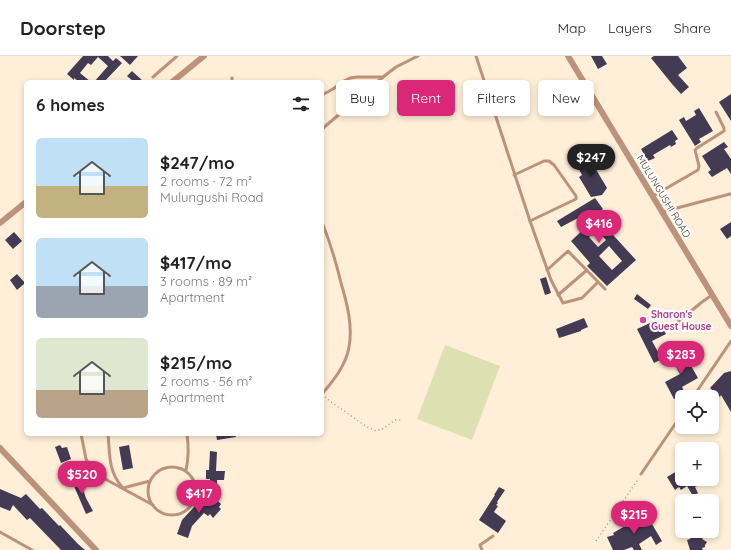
<!DOCTYPE html>
<html lang="en">
<head>
<meta charset="utf-8">
<style>
  :root { --surface:#fff; --page:#f6f6f6; --text:#222; --muted:#767676; --line:#e0e0e0; --accent:#db2777 }
  body { margin:0; font-family:Quicksand,sans-serif; background:var(--page); color:var(--text); height:100vh; display:flex; flex-direction:column; font-size:15px; white-space:nowrap }
  * { box-sizing:border-box; margin:0 }
  p { font-size:13px; color:var(--muted) }
  .icon { flex:none; width:22px; height:22px; fill:none; stroke:currentColor; stroke-width:2; stroke-linecap:round; stroke-linejoin:round }
  .map { position:relative; flex:1; overflow:hidden }
  .drawer { position:absolute; left:24px; top:24px; width:300px; height:356px; display:flex; flex-direction:column; background:var(--surface); border-radius:6px; box-shadow:0 2px 6px #0003 }
  .drawer>* { flex:none }
  .top-card { position:absolute; left:336px; top:24px; width:335px; height:36px; display:flex; gap:8px }
  .buttons { position:absolute; left:675px; top:334px; display:grid; gap:8px }
  .buttons a { display:grid; place-items:center; width:44px; height:44px; border-radius:6px; background:var(--surface); box-shadow:0 2px 6px #0003; font-size:20px }
  .price { position:absolute; translate:-50% -34px; padding:0 9px; border-radius:14px; background:var(--accent); color:#fff; font-size:13px; line-height:26px; filter:drop-shadow(0 1px 2px #0008) }
  .price::after { content:''; position:absolute; left:50%; top:24px; width:12px; height:9px; margin-left:-6px; background:inherit; clip-path:polygon(0 0,100% 0,50% 100%) }
  .price.selected { background:#222; color:#fff }
  ul { padding:0; list-style:none }
  li { display:flex; align-items:center; gap:12px; height:100px; padding:0 12px }
  li span { display:grid; place-items:center; flex:none; width:112px; height:80px; border-radius:6px; color:#555 }
  li>.icon { margin-inline-start:auto }
  span .icon { width:48px; height:48px; fill:#fffc; stroke-width:1 }
  li b { font-size:17px }
  h2 { display:flex; justify-content:space-between; align-items:center; height:48px; padding:0 12px; font-size:17px }
  .chip { padding:0 14px; border-radius:6px; background:var(--surface); box-shadow:0 2px 6px #0003; font-size:14px; line-height:36px }
  .chip.selected { background:var(--accent); color:#fff }
  header { display:flex; align-items:center; gap:24px; box-sizing:border-box; height:56px; padding:0 20px; background:var(--surface); border-bottom:1px solid var(--line) }
  header strong { font-size:19px }
  nav { display:flex; gap:22px; margin-inline-start:auto; font-size:14px }
  .map>svg:first-child { display:block }
  .green { fill:#dde0b0 }
  .building { fill:#433b54; fill-rule:evenodd }
  .lines { fill:none; stroke-linecap:round; stroke-linejoin:round }
  .path { stroke:#a49786; stroke-width:1.5; stroke-dasharray:1 3; stroke-linecap:butt }
  .service { stroke:#bd927a; stroke-width:3 }
  .minor { stroke:#bd927a; stroke-width:6 }
  .hotel-dot { fill:#d1479c; stroke:#fff; stroke-width:1.5 }
  .labels { text-anchor:middle; stroke-width:4; stroke-linejoin:round; paint-order:stroke }
  .street-label { font-size:10px; fill:#433b2f; stroke:#fff }
  .hotel-label { font-size:10px; font-weight:bold; fill:#b23c85; stroke:#fff; text-anchor:start }
</style>
</head>
<body>
<header>
<strong>Doorstep</strong>
<nav><a>Map</a><a>Layers</a><a>Share</a></nav>
</header>
<div class="map">
<svg width="731" height="494" viewBox="0 0 731 494">
  <rect width="100%" height="100%" fill="#ffefd8"/>
  <!-- green -->
  <path class="green" d="M445,289L500,310L472,384L417,363Z"/>
  <!-- building -->
  <g class="building">
    <path d="M83,0H108L113,5L116,2L122,7L104,26H94L108,10L98,1L91,9L88,7L80,17L91,26H79L74,22V24L67,18Z"/>
    <path d="M120,0H138L130,9Z"/>
    <path d="M591,0H602L607,8L598,13Z"/>
    <path d="M654,0H678L687,12L678,19L689,31L681,38L672,28L651,2Z"/>
    <path d="M132,15L144,26H134L127,20Z"/>
    <path d="M731,38V65L719,46Z"/>
    <path d="M699,52L713,75L699,83L701,86L695,90L679,64L684,61L686,65L696,59L694,55Z"/>
    <path d="M672,74L678,83L675,85L676,88L671,91L670,89L653,99L655,102L648,105L641,93Z"/>
    <path d="M724,86L728,91L724,93L731,103V118L727,112L712,121L708,116L711,114L702,100Z"/>
    <path d="M588,100L607,132L602,139L591,141L579,121L582,119L576,108Z"/>
    <path d="M595,142L603,153L596,158L604,167L603,168L636,204L607,230L587,210L590,207L571,185L586,171L580,161L561,171L557,165ZM597,174L606,184L598,191L589,181ZM609,190L622,205L612,214L599,200Z"/>
    <path d="M731,166V180L727,183L720,173Z"/>
    <path d="M14,176L22,185L13,193L5,184Z"/>
    <path d="M17,218L25,227L17,234L10,224Z"/>
    <path d="M546,221L551,237L545,239L540,223Z"/>
    <path d="M637,238L651,249L648,253L634,243Z"/>
    <path d="M584,262L588,271L581,274V275L559,282L556,273Z"/>
    <path d="M650,267L653,273L661,269L666,278L652,285L662,303L654,307L637,273Z"/>
    <path d="M682,294L698,322L682,331L685,337L674,343L665,326L680,318L676,311L669,304L673,300Z"/>
    <path d="M731,315V356L721,339L720,341L710,332L724,317Z"/>
    <path d="M216,378H235L236,381L217,384Z"/>
    <path d="M60,389L62,392L67,391L71,403L61,407L55,391Z"/>
    <path d="M129,389L133,412L123,414L119,391Z"/>
    <path d="M210,395L217,396L216,415H225L224,424H217V431H210V423H206V414H209Z"/>
    <path d="M682,412V423H696L699,429L695,431L698,437L693,440L687,430L681,434L679,431L675,434L667,421Z"/>
    <path d="M78,420L86,442L93,455L86,458L71,423Z"/>
    <path d="M499,431L505,434L497,446L498,447L496,449L498,450L494,456L506,465L498,477L479,464L495,439H494Z"/>
    <path d="M0,433L21,442L26,438L40,453L42,452L59,470L60,469L78,488L85,494H61L30,462L27,464L13,449L10,455L0,451Z"/>
    <path d="M208,436L221,448L219,451L221,453L213,462L210,458L208,460L204,457L192,470L188,482L177,478L182,464Z"/>
    <path d="M646,458L662,485L656,489L651,480L639,488L642,494H634L632,491L624,494H613L607,481L614,479L613,477Z"/>
    <path d="M694,476L702,480L701,481L703,482L702,483L707,486L705,489V491L702,492L703,494H690L687,484L690,483Z"/>
  </g>
  <g class="lines">
    <!-- path -->
    <g class="path">
      <path d="M325,341L327,343L367,371L376,375L383,373L395,364H401"/>
      <path d="M596,485L639,422"/>
    </g>
    <!-- service -->
    <g class="service">
      <path d="M476,0L530,165L551,224L563,247L582,242L598,226"/>
      <path d="M153,21L177,0"/>
      <path d="M232,26V22"/>
      <path d="M322,39L333,33L344,25L350,22L357,21H383"/>
      <path d="M322,73L383,21L396,11L418,0"/>
      <path d="M514,119L544,105H549L554,109L576,140V143L530,165"/>
      <path d="M653,140L698,114L699,110L695,94L697,92L724,75V72L716,56"/>
      <path d="M662,156L730,138"/>
      <path d="M322,166C330,186 336,206 341,227C347,247 353,270 349,291C346,309 334,324 322,338"/>
      <path d="M547,214L568,195L605,233"/>
      <path d="M558,239L587,214"/>
      <path d="M673,270L702,246L712,239"/>
      <path d="M693,341L731,285"/>
      <path d="M81,378L86,403L91,411L107,424L153,449"/>
      <path d="M108,378C110,398 108,415 122,431"/>
      <circle cx="172" cy="435" r="24"/>
      <path d="M186,414C189,401 189,392 187,378"/>
      <path d="M641,418L682,358"/>
      <path d="M123,432L150,425"/>
      <path d="M0,476L32,494"/>
      <path d="M482,494L480,489L493,480"/>
    </g>
    <!-- minor -->
    <g class="minor">
      <path d="M568,0L731,270"/>
      <path d="M172,26L204,0"/>
      <path d="M0,167L26,146"/>
      <path d="M0,392L96,494"/>
    </g>
  </g>
  <!-- markers -->
  <circle class="hotel-dot" cx="643" cy="264" r="4"/>
  <g class="labels">
    <!-- street labels -->
    <g class="street-label">
      <text transform="translate(664 140) rotate(59)" y="4">MULUNGUSHI ROAD</text>
    </g>
    <!-- hotel labels -->
    <g class="hotel-label">
      <text x="651" y="262">Sharon's<tspan x="651" dy="12">Guest House</tspan></text>
    </g>
  </g>
</svg>
<div class="buttons">
<a><svg class="icon" aria-label="locate" viewBox="0 0 24 24"><circle cx="12" cy="12" r="6"/><path d="M12 2v4M12 18v4M2 12h4M18 12h4"/></svg></a>
<a>+</a>
<a>−</a>
</div>
<b class="price selected" style="left:591px;top:122px">$247</b>
<b class="price" style="left:599px;top:188px">$416</b>
<b class="price" style="left:681px;top:319px">$283</b>
<b class="price" style="left:82px;top:439px">$520</b>
<b class="price" style="left:199px;top:458px">$417</b>
<b class="price" style="left:634px;top:479px">$215</b>
<div class="top-card">
<a class="chip">Buy</a>
<a class="chip selected">Rent</a>
<a class="chip">Filters</a>
<a class="chip">New</a>
</div>
<section class="drawer">
<h2>6 homes<svg class="icon" aria-label="filters" viewBox="0 0 24 24"><path d="M4 7h16M4 17h16"/><circle cx="9" cy="7" r="2"/><circle cx="15" cy="17" r="2"/></svg></h2>
<ul>
<li><span style="background:linear-gradient(#bfe0f5 60%,#c2b280 0)"><svg class="icon" aria-label="home" viewBox="0 0 24 24"><path d="M3 11l9-7 9 7M6 9v11h12V9"/></svg></span><div><b>$247/mo</b><p>2 rooms · 72 m²</p><p>Mulungushi Road</p></div></li>
<li><span style="background:linear-gradient(#bfe0f5 60%,#9aa5b1 0)"><svg class="icon" aria-label="home" viewBox="0 0 24 24"><path d="M3 11l9-7 9 7M6 9v11h12V9"/></svg></span><div><b>$417/mo</b><p>3 rooms · 89 m²</p><p>Apartment</p></div></li>
<li><span style="background:linear-gradient(#dfe7d0 65%,#b9a48a 0)"><svg class="icon" aria-label="home" viewBox="0 0 24 24"><path d="M3 11l9-7 9 7M6 9v11h12V9"/></svg></span><div><b>$215/mo</b><p>2 rooms · 56 m²</p><p>Apartment</p></div></li>
</ul>
</section>
</div>
</body>
</html>
